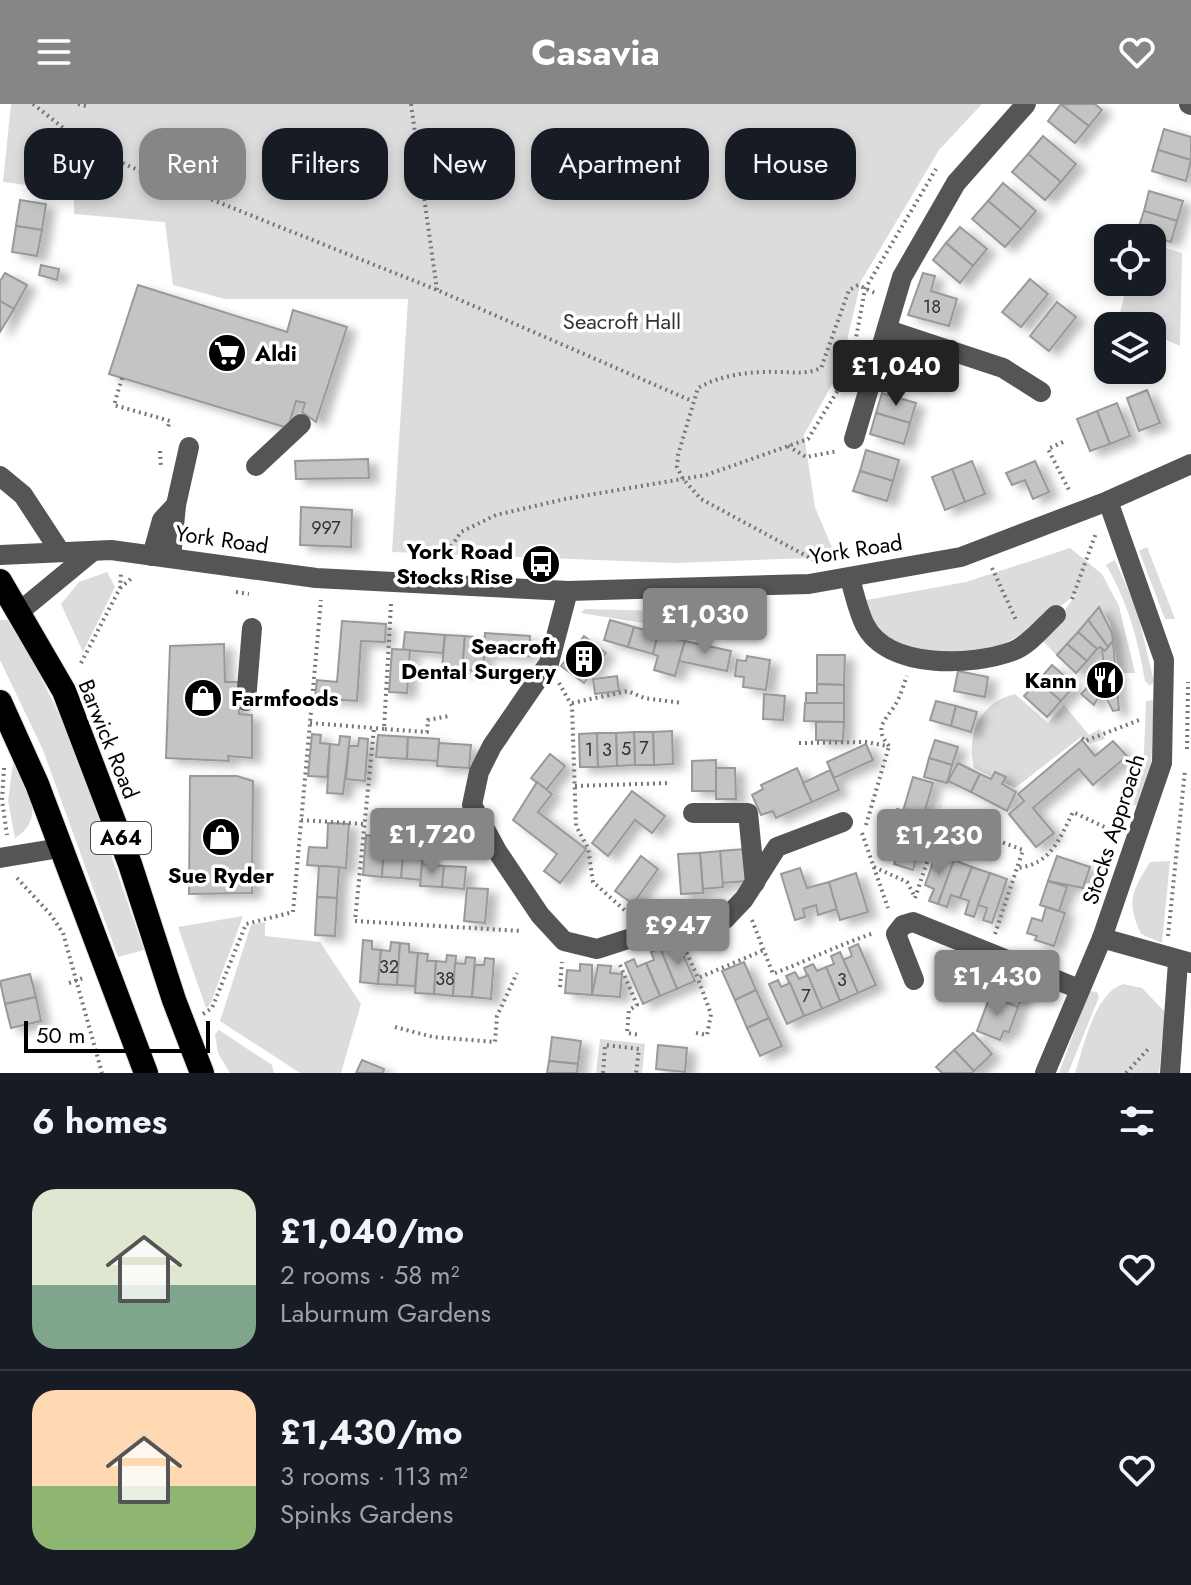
<!DOCTYPE html>
<html lang="en">
<head>
<meta charset="utf-8">
<style>
  :root { --surface:#171b24; --page:#20242c; --text:#f1f3f6; --muted:#9ea1a6; --line:#363941; --accent:#858687 }
  body { margin:0; font-family:Jost,sans-serif; background:var(--page); color:var(--text); height:100vh; display:flex; flex-direction:column; font-size:30px; white-space:nowrap }
  * { box-sizing:border-box; margin:0 }
  p { font-size:26px; color:var(--muted) }
  .icon { flex:none; width:44px; height:44px; fill:none; stroke:currentColor; stroke-width:2; stroke-linecap:round; stroke-linejoin:round }
  .map { position:relative; height:969px; overflow:hidden }
  .panel { display:flex; flex-direction:column; background:var(--surface); flex:1 }
  .panel>* { flex:none }
  .top-card { position:absolute; left:24px; top:24px; width:1144px; height:72px; display:flex; gap:16px }
  .buttons { position:absolute; left:1094px; top:120px; display:grid; gap:16px }
  .buttons a { display:grid; place-items:center; width:72px; height:72px; border-radius:16px; background:var(--surface); box-shadow:0 4px 12px #0003; font-size:40px }
  .scale { position:absolute; left:24px; bottom:20px; width:186px; box-sizing:border-box; padding-left:8px; border:4px solid #000; border-top:0; font-size:22px; line-height:28px; white-space:nowrap; color:#000; -webkit-text-stroke:6px #fff; paint-order:stroke }
  .price { position:absolute; translate:-50% -68px; padding:0 18px; border-radius:8px; background:var(--accent); color:#fff; font-size:26px; line-height:52px; filter:drop-shadow(0 2px 4px #0008) }
  .price::after { content:''; position:absolute; left:50%; top:48px; width:24px; height:18px; margin-left:-12px; background:inherit; clip-path:polygon(0 0,100% 0,50% 100%) }
  .price.current { background:#222; color:#fff }
  ul { padding:0; list-style:none }
  li { display:flex; align-items:center; gap:24px; height:200px; padding:0 32px }
  li+li { border-top:2px solid var(--line) }
  li span { display:grid; place-items:center; flex:none; width:224px; height:160px; border-radius:24px; color:#555 }
  li>.icon { margin-inline-start:auto }
  span .icon { width:96px; height:96px; fill:#fffc; stroke-width:1 }
  li b { font-size:34px }
  h2 { display:flex; justify-content:space-between; align-items:center; height:96px; padding:0 32px; font-size:34px }
  .chip { padding:0 28px; border-radius:24px; background:var(--surface); box-shadow:0 4px 12px #0003; font-size:28px; line-height:72px }
  .chip.current { background:var(--accent); color:#fff }
  header { display:flex; justify-content:space-between; align-items:center; height:104px; padding:0 32px; background:var(--accent); color:#fff; font-size:36px; font-weight:700 }
  .map>svg:first-child { display:block }
  .green { fill:#dcdcdc }
  .building { fill:#c4c4c4; stroke:#999; stroke-width:2; filter:url(#shadow) }
  .lines { fill:none; stroke-linecap:round; stroke-linejoin:round }
  .highway-casing { stroke:#dbdbdb; stroke-width:26 }
  .path { stroke:#777; stroke-width:4; stroke-dasharray:2 4; stroke-linecap:butt }
  .minor { stroke:#555; stroke-width:20 }
  .highway { stroke:#000; stroke-width:24 }
  .labels { text-anchor:middle; stroke-width:7; stroke-linejoin:round; paint-order:stroke }
  .number-label { font-size:18px; fill:#313131 }
  .shield { fill:#fff; stroke:#4c4c4c; stroke-width:2 }
  .shield-label { font-size:20px; font-weight:bold; fill:#000 }
  .park-label { font-size:22px; fill:#333; stroke:#fff }
  .poi-label { font-size:22px; font-weight:bold; fill:#000; stroke:#fff; text-anchor:end }
  .street-label { font-size:22px; fill:#000; stroke:#fff }
</style>
</head>
<body>
<header><svg class="icon" aria-label="menu" viewBox="0 0 24 24"><path d="M4 6h16M4 12h16M4 18h16"/></svg>Casavia<svg class="icon" aria-label="heart" viewBox="0 0 24 24"><path d="M12 20l-8-8c-3-5 5-10 8-4 3-6 11-1 8 4z"/></svg></header>
<div class="map">
<svg width="1191" height="969" viewBox="0 0 1191 969">
  <defs>
    <filter id="shadow"><feDropShadow dx="9" dy="5" stdDeviation="4" flood-color="#0004"/></filter>
  </defs>
  <rect width="100%" height="100%" fill="#fff"/>
  <!-- green -->
  <g class="green">
    <path d="M11,0H982L939,46L861,177L840,266L804,331L815,403L836,453L674,459L392,448L408,195H225L173,181L165,118L74,110V87L3,78Z"/>
    <path d="M1152,140L1182,149L1180,242L1152,230V222L1117,219L1124,194L1120,178H1152Z"/>
    <path d="M1147,443L1175,515H1165L1139,447Z"/>
    <path d="M1070,444L1102,470L1119,502L1135,569H1119L1110,518L1101,506L1057,552L1043,537L1077,489C1040,519 990,560 938,552C920,549 901,540 884,534L861,497L966,478Z"/>
    <path d="M1115,456L1137,506L1154,578L1150,582L1145,577C1138,536 1128,498 1106,461Z"/>
    <path d="M107,468L115,483L83,548L61,500L79,478Z"/>
    <path d="M738,504L730,533L581,509L585,505L667,507Z"/>
    <path d="M0,516H13L71,635L144,846L118,853L43,646L0,556Z"/>
    <path d="M1015,590L1048,619L1064,601L1089,631L1100,625L1105,635L1089,640L1081,633L1015,684L974,664C966,630 980,598 1015,590Z"/>
    <path d="M1154,596L1151,665L1139,700L1133,702L1144,649L1146,597Z"/>
    <path d="M14,652C26,680 48,714 15,734L8,697Z"/>
    <path d="M1170,757L1162,839L1141,830C1126,796 1132,788 1150,758Z"/>
    <path d="M243,812L210,901L206,904L178,823Z"/>
    <path d="M265,818V832L320,838L361,900L341,969H300L220,917L251,821Z"/>
    <path d="M1123,880L1142,884L1165,908L1159,969H1075C1084,942 1094,890 1123,880Z"/>
    <path d="M1089,887L1097,888L1099,893L1068,969H1059Z"/>
    <path d="M219,926L272,961L274,969H230L218,949L215,930Z"/>
    <path d="M600,935L645,940L642,969H596Z"/>
  </g>
  <!-- building -->
  <g class="building">
    <path d="M1061,0L1089,22L1075,39L1048,17Z"/>
    <path d="M1061,0H1095L1102,6L1089,22Z"/>
    <path d="M1164,25L1191,33V56L1158,46Z"/>
    <path d="M1043,32L1076,60L1061,78L1028,50Z"/>
    <path d="M1158,46L1191,56L1186,77L1152,67Z"/>
    <path d="M1028,50L1061,78L1045,96L1012,68Z"/>
    <path d="M1003,79L1036,107L1021,125L988,97Z"/>
    <path d="M1149,87L1183,97L1177,117L1144,107Z"/>
    <path d="M20,96L46,100L42,126L16,122Z"/>
    <path d="M988,97L1021,125L1005,143L972,115Z"/>
    <path d="M1144,107L1177,117L1171,138L1137,128Z"/>
    <path d="M16,122L42,126L37,152L12,148Z"/>
    <path d="M960,123L987,145L973,162L946,139Z"/>
    <path d="M946,139L973,162L960,179L933,156Z"/>
    <path d="M41,161L59,165L57,176L39,171Z"/>
    <path d="M5,169L27,181L14,205L0,197V177Z"/>
    <path d="M923,169L935,172L931,187L957,195L949,222L908,211Z"/>
    <path d="M1030,175L1048,190L1021,223L1002,208Z"/>
    <path d="M138,181L287,228L293,206L347,223L316,318L302,308L305,299L296,297L288,324L109,270Z"/>
    <path d="M0,197L14,205L0,228Z"/>
    <path d="M1057,198L1076,213L1049,247L1030,232Z"/>
    <path d="M894,249L928,260L921,280L888,269Z"/>
    <path d="M1147,286L1160,319L1139,327L1127,294Z"/>
    <path d="M882,289L916,299L910,319L876,309Z"/>
    <path d="M1117,299L1130,332L1110,340L1097,307Z"/>
    <path d="M1097,307L1110,340L1090,347L1077,315Z"/>
    <path d="M876,309L910,319L904,340L870,330Z"/>
    <path d="M866,346L899,356L893,377L860,367Z"/>
    <path d="M368,355L369,374L296,375L295,357Z"/>
    <path d="M972,357L985,390L965,398L952,365Z"/>
    <path d="M1035,357L1049,388L1033,395L1025,376L1012,381L1006,369Z"/>
    <path d="M952,365L965,398L945,406L932,373Z"/>
    <path d="M860,367L893,377L887,397L853,387Z"/>
    <path d="M301,403L352,406L351,443L300,441Z"/>
    <path d="M1099,503L1112,529L1113,537L1108,543L1088,516Z"/>
    <path d="M610,516L634,523L628,543L604,536Z"/>
    <path d="M1088,516L1108,543L1105,547L1100,543L1097,545L1078,528Z"/>
    <path d="M342,517L386,520L385,538L361,537L357,597L315,594L317,576L337,578Z"/>
    <path d="M634,523L658,530L653,550L628,543Z"/>
    <path d="M405,528L445,531L443,549L403,546Z"/>
    <path d="M1078,528L1097,545L1087,557L1067,540Z"/>
    <path d="M485,529L530,532L529,552L484,549Z"/>
    <path d="M658,530L685,537L675,572L654,566L658,552L653,550Z"/>
    <path d="M445,531L465,532L462,566L442,564Z"/>
    <path d="M465,532L485,534L483,567L462,566Z"/>
    <path d="M584,532L606,549L584,579L561,562Z"/>
    <path d="M685,537L731,547L727,567L679,557Z"/>
    <path d="M1113,537L1119,606L1113,607L1102,586L1094,601L1081,590L1104,567L1102,545L1105,547Z"/>
    <path d="M224,540L225,578H238L239,610L252,611V654L228,652L229,657L166,654L170,542Z"/>
    <path d="M1067,540L1087,557L1076,569L1057,551Z"/>
    <path d="M392,545L410,546L407,589L389,588Z"/>
    <path d="M817,551H845L844,581L817,580Z"/>
    <path d="M747,552L770,556L766,586L743,583L744,573L735,572L737,556L746,557Z"/>
    <path d="M1052,561L1075,581L1061,597L1038,577Z"/>
    <path d="M958,567L988,573L985,593L954,587Z"/>
    <path d="M617,572L619,587L595,590L593,575Z"/>
    <path d="M1038,577L1061,597L1047,613L1024,592Z"/>
    <path d="M817,580L844,581V599H806V589H817Z"/>
    <path d="M764,590L785,592L783,616L763,615Z"/>
    <path d="M936,597L956,602L951,622L930,616Z"/>
    <path d="M805,599H844V618L804,617Z"/>
    <path d="M956,602L977,608L971,628L951,622Z"/>
    <path d="M816,618H844L843,637L816,636Z"/>
    <path d="M672,627L673,660L654,661L653,628Z"/>
    <path d="M634,628H653L654,661H635Z"/>
    <path d="M634,628L635,661L617,662L616,629Z"/>
    <path d="M597,629L598,663H580L579,630Z"/>
    <path d="M597,629H616L617,662L598,663Z"/>
    <path d="M312,630L321,631L320,639L330,640L327,673L308,672Z"/>
    <path d="M378,631L408,633L407,655L376,653Z"/>
    <path d="M340,632L350,633L343,690L327,689L330,640L339,641Z"/>
    <path d="M408,633L439,635L438,657L407,655Z"/>
    <path d="M359,634L368,635L365,677L346,675L349,642H358Z"/>
    <path d="M935,636L958,643L952,661L929,654Z"/>
    <path d="M1082,636L1095,652L1113,637L1127,652L1093,681L1079,665L1033,704L1054,729L1036,743L1009,710L1024,697L1018,690Z"/>
    <path d="M439,639L471,641L469,664L437,662Z"/>
    <path d="M866,640L873,656L834,674L827,658Z"/>
    <path d="M550,650L565,662L546,686L531,674Z"/>
    <path d="M929,654L952,661L947,679L924,673Z"/>
    <path d="M716,656V687H692V657Z"/>
    <path d="M958,659L980,670L971,688L948,677Z"/>
    <path d="M716,664H735L736,695H716Z"/>
    <path d="M797,664L812,698L776,714L773,707L761,711L752,691L763,685L761,681Z"/>
    <path d="M830,666L839,686L812,698L803,679Z"/>
    <path d="M995,668L1006,673L1002,680L1016,688L1007,707L971,688L980,670L991,675Z"/>
    <path d="M190,672H237L253,677L252,789L189,790Z"/>
    <path d="M913,673L933,679L923,713L903,707Z"/>
    <path d="M537,678L552,690L538,708L586,745L560,779L544,767L557,750L513,716Z"/>
    <path d="M632,687L665,712L652,729L635,716L608,752L592,739Z"/>
    <path d="M897,705L923,713L915,740L889,732Z"/>
    <path d="M328,719L349,720L346,764L307,761L309,743L327,744Z"/>
    <path d="M366,731L375,732V741H384L382,773L363,771Z"/>
    <path d="M395,734H405L401,774L382,773L384,741L394,742Z"/>
    <path d="M414,735L424,736L421,776L401,774L404,743L413,744Z"/>
    <path d="M902,736L920,741L913,766L894,760Z"/>
    <path d="M745,745L747,777L722,779L720,747Z"/>
    <path d="M720,747L723,783L703,785L700,749Z"/>
    <path d="M700,749L703,789L681,790L678,750Z"/>
    <path d="M936,750L954,756L938,800L929,797L934,785L925,781Z"/>
    <path d="M641,752L658,765L633,800L615,787Z"/>
    <path d="M1057,752L1090,763L1083,784L1048,777Z"/>
    <path d="M954,756L972,763L960,794L951,791L947,803L938,800Z"/>
    <path d="M422,760L444,762L442,783L420,782Z"/>
    <path d="M319,762L339,763L337,794L317,793Z"/>
    <path d="M444,762L466,763L464,785L442,783Z"/>
    <path d="M972,763L990,769L974,813L965,810L969,797L960,794Z"/>
    <path d="M800,764L807,784L829,778L837,805L818,811L816,801L803,805L805,813L795,816L781,770Z"/>
    <path d="M856,769L868,808L840,816L829,778Z"/>
    <path d="M990,769L1007,775L992,819L983,816L987,804L978,801Z"/>
    <path d="M1048,777L1067,783L1059,807L1040,801Z"/>
    <path d="M467,784L488,785L485,819L464,817Z"/>
    <path d="M317,793L337,794L335,832L315,831Z"/>
    <path d="M1046,803L1065,809L1054,842L1035,836L1037,832L1027,829L1032,814L1042,817Z"/>
    <path d="M363,836L372,837V845L381,846L378,880L360,878Z"/>
    <path d="M391,838L400,839L397,881L378,880L381,846L390,847Z"/>
    <path d="M400,839L409,840V848L418,849L415,882L397,881Z"/>
    <path d="M668,840L671,848L680,844L695,877L677,885L660,844Z"/>
    <path d="M858,840L876,881L858,889L843,856L852,852L849,844Z"/>
    <path d="M660,844L677,885L660,892L646,859L654,856L651,848Z"/>
    <path d="M840,848L858,889L840,897L826,863L834,860L831,852Z"/>
    <path d="M418,849L428,850L427,857H436L434,890L415,889Z"/>
    <path d="M447,851L456,852L453,892L434,890L436,857L446,858Z"/>
    <path d="M466,853L475,854L472,893L453,892L455,859L465,860Z"/>
    <path d="M485,854L494,855L491,895L472,893L475,861H484Z"/>
    <path d="M634,855L637,863L646,859L660,892L643,900L625,859Z"/>
    <path d="M744,858L756,886L735,896L722,867Z"/>
    <path d="M580,860L592,861V891L565,889L567,866L580,867Z"/>
    <path d="M813,860L817,867L826,863L840,897L822,905L804,864Z"/>
    <path d="M598,861L611,862L610,869L622,870L620,893L592,891Z"/>
    <path d="M999,867L1028,877L1018,903L990,892Z"/>
    <path d="M795,868L799,875L808,871L822,905L804,912L786,872Z"/>
    <path d="M30,870L36,893L5,900L0,877Z"/>
    <path d="M778,876L781,883L790,879L804,912L787,920L769,880Z"/>
    <path d="M756,886L769,914L747,924L735,896Z"/>
    <path d="M990,892L1018,903L1009,928L1004,927L1000,936L977,927Z"/>
    <path d="M36,893L41,917L11,924L5,900Z"/>
    <path d="M769,914L782,942L760,952L747,924Z"/>
    <path d="M973,929L992,950L974,967L954,946Z"/>
    <path d="M552,933L581,937L578,960L549,957Z"/>
    <path d="M658,941L687,944L685,968L656,965Z"/>
    <path d="M954,946L974,967L972,969H942L936,963Z"/>
    <path d="M362,956L384,965L383,969H356Z"/>
    <path d="M549,957L578,960L577,969H547Z"/>
  </g>
  <g class="lines">
    <defs>
      <g id="highway">
        <path d="M0,477L64,587L130,760L174,896L202,969"/>
        <path d="M0,598L37,680L146,969"/>
      </g>
    </defs>
    <!-- highway casing -->
    <use href="#highway" class="highway-casing"/>
    <!-- path -->
    <g class="path">
      <path d="M33,0L85,41L133,64L437,186L692,297"/>
      <path d="M78,0L86,2"/>
      <path d="M411,0L437,186"/>
      <path d="M852,256L865,185L936,65"/>
      <path d="M122,274L114,301L170,317L168,323"/>
      <path d="M1063,338L1048,345L1070,388"/>
      <path d="M788,342L806,353L838,347"/>
      <path d="M160,347L161,364"/>
      <path d="M814,456L701,395L683,375L677,363L678,351L698,284C720,271 752,267 778,268C794,268 805,271 821,264L849,186L858,181L875,189"/>
      <path d="M441,457L461,428L496,411L565,395L706,371L808,335L849,268"/>
      <path d="M992,464L1017,518"/>
      <path d="M120,484L133,473"/>
      <path d="M236,488L249,490"/>
      <path d="M1072,495L1096,429"/>
      <path d="M391,500L384,625L427,628L428,616L449,612"/>
      <path d="M81,559L120,484L121,468"/>
      <path d="M559,579L572,602L576,722L588,744L593,778L630,811"/>
      <path d="M572,599L628,587L644,594L682,599"/>
      <path d="M310,619L374,624"/>
      <path d="M384,625L374,624L355,817L521,827"/>
      <path d="M1082,634L1085,637L1142,615"/>
      <path d="M799,639L866,638L887,642"/>
      <path d="M889,642C874,625 884,617 894,603C900,594 903,582 907,572"/>
      <path d="M1187,645L1188,578"/>
      <path d="M4,664L2,696L7,731"/>
      <path d="M575,682L669,679"/>
      <path d="M301,716L364,720"/>
      <path d="M941,716L1023,746L1017,764"/>
      <path d="M866,721L889,642"/>
      <path d="M862,729L888,804"/>
      <path d="M874,763L907,778L915,793"/>
      <path d="M17,774L51,811L63,829L102,969"/>
      <path d="M915,794L941,716L940,702"/>
      <path d="M752,816L773,870C808,856 839,841 874,829"/>
      <path d="M995,830L1017,764C1051,760 1059,736 1073,708L1117,729"/>
      <path d="M1168,832L1185,666"/>
      <path d="M684,843L698,874L764,846"/>
      <path d="M620,861L637,901L629,906L627,929L640,931"/>
      <path d="M69,879L86,873"/>
      <path d="M560,883L562,858"/>
      <path d="M203,910L212,904L246,820L293,808L321,496"/>
      <path d="M395,923L433,933L495,938L497,912L517,869"/>
      <path d="M696,929L707,931L711,910L698,875"/>
      <path d="M603,969L605,941L639,945L636,969"/>
      <path d="M1126,969L1150,943"/>
    </g>
    <!-- minor -->
    <g class="minor">
      <path d="M1189,0L1191,1"/>
      <path d="M888,226L1003,264L1041,288"/>
      <path d="M854,335L902,173L956,79L1026,0"/>
      <path d="M256,362L301,320"/>
      <path d="M0,372L23,391L59,446"/>
      <path d="M0,451L111,446L316,474L568,487L809,480L961,453L1108,397L1191,360"/>
      <path d="M152,452L162,416L176,401"/>
      <path d="M171,454L176,401L189,343"/>
      <path d="M850,474C854,489 858,507 865,521C888,566 973,562 1013,547C1029,541 1044,522 1056,511"/>
      <path d="M568,487L549,559L492,642L479,668L472,701L497,747L540,811L564,837L597,845L650,828L725,815L744,795L777,743L843,718"/>
      <path d="M19,508L93,447"/>
      <path d="M246,597L252,524"/>
      <path d="M693,709H748L755,779"/>
      <path d="M0,754L60,744"/>
      <path d="M1102,834L1191,859"/>
      <path d="M914,876L896,830L903,821L913,818L1079,885"/>
      <path d="M1045,969L1102,834L1162,659L1164,556L1108,397"/>
      <path d="M1170,969L1178,858"/>
    </g>
    <!-- highway -->
    <use href="#highway" class="highway"/>
  </g>
  <!-- icons -->
  <defs>
    <symbol id="supermarket-disc" viewBox="-11 -11 22 22"><circle r="9.5" fill="#000" stroke="#fff"/><path d="M-6-5.5h2.5l.6 2H6L4.5 2H-2.5L-4.4-4H-6ZM-1.5 3.2a1.3 1.3 0 1 0 .1 0ZM3 3.2a1.3 1.3 0 1 0 .1 0Z" fill="#fff"/></symbol>
    <symbol id="bus-disc" viewBox="-11 -11 22 22"><circle r="9.5" fill="#000" stroke="#fff"/><path d="M-5-6H5V4H4V6H2V4H-2V6H-4V4H-5ZM-3.5-4V0h7V-4ZM-3.5 1.2v1.5H-2V1.2ZM2 1.2v1.5H3.5V1.2Z" fill="#fff"/></symbol>
    <symbol id="building-disc" viewBox="-11 -11 22 22"><circle r="9.5" fill="#000" stroke="#fff"/><path d="M-4-6H4V6H1V3H-1V6H-4ZM-2.5-4.3h1.7v1.8h-1.7ZM.8-4.3h1.7v1.8H.8ZM-2.5-1h1.7V.8h-1.7ZM.8-1h1.7V.8H.8Z" fill="#fff"/></symbol>
    <symbol id="restaurant-disc" viewBox="-11 -11 22 22"><circle r="9.5" fill="#000" stroke="#fff"/><path d="M-5-6h1v4h1v-4h1v4h1v-4h1v5L-1.5 .5V6h-2V.5L-5-1ZM5-6V6H3V1.5H1.5Q1.5-4 5-6Z" fill="#fff"/></symbol>
    <symbol id="shop-disc" viewBox="-11 -11 22 22"><circle r="9.5" fill="#000" stroke="#fff"/><path d="M-5-2.5h2.3a2.7 3.5 0 0 1 5.4 0H5L5.5 6h-11ZM-1.5-2.5h3a1.5 2.3 0 0 0-3 0Z" fill="#fff"/></symbol>
  </defs>
  <g fill-rule="evenodd">
    <use href="#supermarket-disc" x="205" y="227" width="44" height="44"/>
    <use href="#bus-disc" x="519" y="438" width="44" height="44"/>
    <use href="#building-disc" x="562" y="533" width="44" height="44"/>
    <use href="#restaurant-disc" x="1083" y="554" width="44" height="44"/>
    <use href="#shop-disc" x="181" y="572" width="44" height="44"/>
    <use href="#shop-disc" x="199" y="711" width="44" height="44"/>
  </g>
  <g class="labels">
    <!-- number labels -->
    <g class="number-label">
      <text x="932" y="209">18</text>
      <text x="326" y="430">997</text>
      <text x="644" y="650">7</text>
      <text x="626" y="651">5</text>
      <text x="589" y="652">1</text>
      <text x="607" y="652">3</text>
      <text x="389" y="869">32</text>
      <text x="445" y="881">38</text>
      <text x="842" y="882">3</text>
      <text x="806" y="898">7</text>
    </g>
    <!-- shield labels -->
    <rect class="shield" x="91" y="718" width="60" height="32" rx="6"/>
    <g class="shield-label">
      <text x="121" y="741">A64</text>
    </g>
    <!-- park labels -->
    <g class="park-label">
      <text x="622" y="225">Seacroft Hall</text>
    </g>
    <!-- poi labels -->
    <g class="poi-label">
      <text x="255" y="257" text-anchor="start">Aldi</text>
      <text x="513" y="455">York Road<tspan x="513" dy="25">Stocks Rise</tspan></text>
      <text x="556" y="550">Seacroft<tspan x="556" dy="25">Dental Surgery</tspan></text>
      <text x="1077" y="584">Kann</text>
      <text x="231" y="602" text-anchor="start">Farmfoods</text>
      <text x="221" y="779" text-anchor="middle">Sue Ryder</text>
    </g>
    <!-- street labels -->
    <g class="street-label">
      <text transform="translate(222 435) rotate(8)" y="8">York Road</text>
      <text transform="translate(856 445) rotate(-9)" y="8">York Road</text>
      <text transform="translate(109 635) rotate(68)" y="8">Barwick Road</text>
      <text transform="translate(1113 725) rotate(-72)" y="8">Stocks Approach</text>
    </g>
  </g>
</svg>
<div class="buttons">
<a><svg class="icon" aria-label="locate" viewBox="0 0 24 24"><circle cx="12" cy="12" r="6"/><path d="M12 2v4M12 18v4M2 12h4M18 12h4"/></svg></a>
<a><svg class="icon" aria-label="layers" viewBox="0 0 24 24"><path d="M12 4l9 5-9 5-9-5zM3 14l9 5 9-5"/></svg></a>
</div>
<div class="scale">50 m</div>
<b class="price current" style="left:896px;top:304px">£1,040</b>
<b class="price" style="left:705px;top:552px">£1,030</b>
<b class="price" style="left:432px;top:772px">£1,720</b>
<b class="price" style="left:939px;top:773px">£1,230</b>
<b class="price" style="left:678px;top:863px">£947</b>
<b class="price" style="left:997px;top:914px">£1,430</b>
<div class="top-card">
<a class="chip">Buy</a>
<a class="chip current">Rent</a>
<a class="chip">Filters</a>
<a class="chip">New</a>
<a class="chip">Apartment</a>
<a class="chip">House</a>
</div>
</div>
<section class="panel">
<h2>6 homes<svg class="icon" aria-label="filters" viewBox="0 0 24 24"><path d="M4 7h16M4 17h16"/><circle cx="9" cy="7" r="2"/><circle cx="15" cy="17" r="2"/></svg></h2>
<ul>
<li><span style="background:linear-gradient(#dfe7d0 60%,#7fa58c 0)"><svg class="icon" aria-label="home" viewBox="0 0 24 24"><path d="M3 11l9-7 9 7M6 9v11h12V9"/></svg></span><div><b>£1,040/mo</b><p>2 rooms · 58 m²</p><p>Laburnum Gardens</p></div><svg class="icon" aria-label="heart" viewBox="0 0 24 24"><path d="M12 20l-8-8c-3-5 5-10 8-4 3-6 11-1 8 4z"/></svg></li>
<li><span style="background:linear-gradient(#ffd9b3 60%,#8fb573 0)"><svg class="icon" aria-label="home" viewBox="0 0 24 24"><path d="M3 11l9-7 9 7M6 9v11h12V9"/></svg></span><div><b>£1,430/mo</b><p>3 rooms · 113 m²</p><p>Spinks Gardens</p></div><svg class="icon" aria-label="heart" viewBox="0 0 24 24"><path d="M12 20l-8-8c-3-5 5-10 8-4 3-6 11-1 8 4z"/></svg></li>
</ul>
</section>
</body>
</html>
